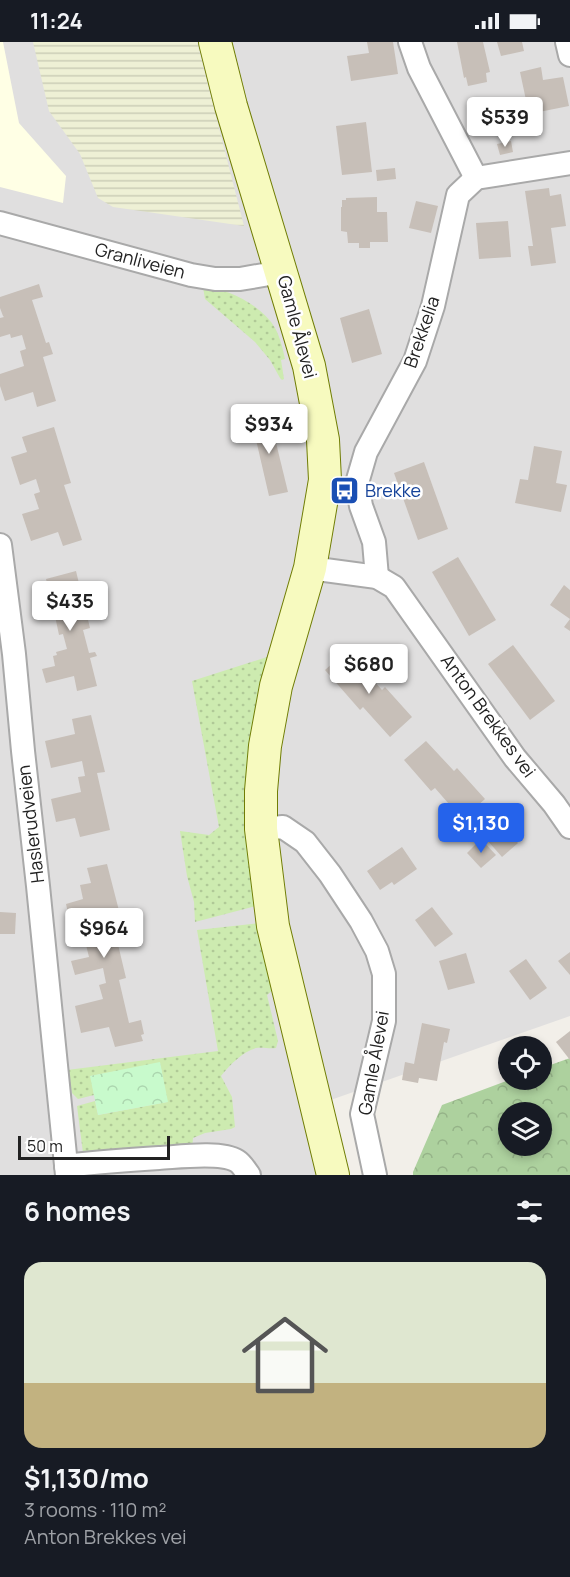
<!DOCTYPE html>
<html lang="en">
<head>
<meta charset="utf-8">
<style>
  :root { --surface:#171b24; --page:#242831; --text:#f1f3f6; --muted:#9ea1a6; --accent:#2563eb }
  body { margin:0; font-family:Manrope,sans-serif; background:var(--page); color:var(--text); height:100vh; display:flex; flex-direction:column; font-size:22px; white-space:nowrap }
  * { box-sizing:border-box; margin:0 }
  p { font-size:20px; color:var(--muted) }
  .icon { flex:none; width:33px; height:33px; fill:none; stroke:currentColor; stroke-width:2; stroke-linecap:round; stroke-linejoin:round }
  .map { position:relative; height:1133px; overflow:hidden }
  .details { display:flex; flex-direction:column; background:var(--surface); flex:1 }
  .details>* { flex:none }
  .tools { position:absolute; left:498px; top:994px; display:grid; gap:12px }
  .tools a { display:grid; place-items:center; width:54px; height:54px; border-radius:50%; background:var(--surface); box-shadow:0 3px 9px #0003; font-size:30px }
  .scale { position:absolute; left:18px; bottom:15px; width:152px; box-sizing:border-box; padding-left:6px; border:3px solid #222; border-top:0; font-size:16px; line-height:21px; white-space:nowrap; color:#222; -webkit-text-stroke:4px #fff; paint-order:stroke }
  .price { position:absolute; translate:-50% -51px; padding:0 14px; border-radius:6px; background:#fff; color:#222; font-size:20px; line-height:39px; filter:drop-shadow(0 2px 3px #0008) }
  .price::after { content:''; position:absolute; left:50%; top:36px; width:18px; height:14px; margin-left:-9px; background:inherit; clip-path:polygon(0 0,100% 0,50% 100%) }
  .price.active { background:var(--accent); color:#fff }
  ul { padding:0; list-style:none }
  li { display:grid; align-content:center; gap:12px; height:318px; padding:0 24px }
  li span { display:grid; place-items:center; height:186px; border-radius:18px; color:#555 }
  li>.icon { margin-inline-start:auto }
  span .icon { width:108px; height:108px; fill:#fffc; stroke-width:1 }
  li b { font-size:26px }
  h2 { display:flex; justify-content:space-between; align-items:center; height:72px; padding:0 24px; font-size:26px }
  .status { display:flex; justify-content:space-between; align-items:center; height:42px; padding:0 30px; background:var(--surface); direction:ltr }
  .status svg { height:16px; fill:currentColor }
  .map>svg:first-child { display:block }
  .residential { fill:#e0dfdf }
  .education { fill:#ffffe5 }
  .farmland { fill:url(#farmland-rules) }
  .grass { fill:url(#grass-dots) }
  .forest { fill:url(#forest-crowns); fill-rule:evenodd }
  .park { fill:url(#park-crowns) }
  .building { fill:#c7bfb8 }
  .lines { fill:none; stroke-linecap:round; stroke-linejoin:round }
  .street-casing { stroke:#a9a9a9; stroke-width:26 }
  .secondary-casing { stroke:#707d05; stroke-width:34 }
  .street { stroke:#fff; stroke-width:22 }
  .secondary { stroke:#f7fabf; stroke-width:32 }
  .labels { text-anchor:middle; stroke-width:5; stroke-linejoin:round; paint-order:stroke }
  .street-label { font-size:18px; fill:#222; stroke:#fff }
  .transit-label { font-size:18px; fill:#164399; stroke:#fff; text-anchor:start }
</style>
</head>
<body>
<div class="status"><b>11:24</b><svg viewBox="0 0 49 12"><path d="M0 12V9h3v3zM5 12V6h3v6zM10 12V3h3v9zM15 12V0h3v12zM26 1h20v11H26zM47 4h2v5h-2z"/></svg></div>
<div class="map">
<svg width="570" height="1133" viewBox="0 0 570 1133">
  <defs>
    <pattern id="farmland-rules" width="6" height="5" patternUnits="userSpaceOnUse" patternTransform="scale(1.5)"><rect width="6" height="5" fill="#eef0d5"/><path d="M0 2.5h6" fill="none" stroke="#ccceb7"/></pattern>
    <pattern id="grass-dots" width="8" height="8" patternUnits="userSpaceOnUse" patternTransform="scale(1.5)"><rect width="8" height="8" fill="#cdebb0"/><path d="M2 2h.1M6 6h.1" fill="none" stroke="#b0c997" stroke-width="1.8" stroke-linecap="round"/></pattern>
    <pattern id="forest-crowns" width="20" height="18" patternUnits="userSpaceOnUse" patternTransform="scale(1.5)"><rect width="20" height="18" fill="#add19e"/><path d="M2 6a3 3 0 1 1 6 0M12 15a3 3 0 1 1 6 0" fill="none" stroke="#95b388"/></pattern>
    <pattern id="park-crowns" width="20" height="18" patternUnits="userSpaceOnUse" patternTransform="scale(1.5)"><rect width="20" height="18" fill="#c8facc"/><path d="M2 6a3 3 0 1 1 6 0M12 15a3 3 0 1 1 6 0" fill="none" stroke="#acd6af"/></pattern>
  </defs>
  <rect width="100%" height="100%" fill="#f2efe9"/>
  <!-- residential -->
  <path class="residential" d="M0,0H570V974L305,1067L320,1133H0Z"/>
  <!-- education -->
  <path class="education" d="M0,0H3L19,81L66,134L63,161L0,145Z"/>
  <!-- farmland -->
  <path class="farmland" d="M33,0H197L244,184L113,165L98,156L80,112L49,69Z"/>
  <!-- grass -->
  <g class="grass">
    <path d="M203,245C226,245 264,265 275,286C280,295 283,307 285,317L281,318L284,337L282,338L280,336L270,318L255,300L205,257Z"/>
    <path d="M270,614L256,864L195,880L194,860L187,834L180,789L209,793L219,785L192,639Z"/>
    <path d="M260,881L273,948L267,953L278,999L276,1006C270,1007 263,1005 256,1006C242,1010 230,1023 221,1034L232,1055L235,1085L231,1087L205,1091L193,1096L192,1108L102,1115L83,1111L77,1064L95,1059L98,1073L167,1060L160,1021L91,1034L94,1053L78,1057L72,1051L67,1028L218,1009L197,888Z"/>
  </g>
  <!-- forest -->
  <path class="forest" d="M570,1016V1133H413V1130L442,1063L509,1038H542V1026ZM508,1071H542V1104H508Z"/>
  <!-- park -->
  <path class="park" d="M160,1020L168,1060L98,1073L90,1034Z"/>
  <!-- building -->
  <g class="building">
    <path d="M367,0H393L398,32L351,39L347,14L369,11Z"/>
    <path d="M457,0H483L490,30L486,31L487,40L468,44L466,35L464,36Z"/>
    <path d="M497,0H522L524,9L501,14Z"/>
    <path d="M541,25L543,38L563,35L569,64L529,72L520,30Z"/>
    <path d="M366,80L372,130L342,133L336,84Z"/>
    <path d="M511,99L513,110L500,113L497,102Z"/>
    <path d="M395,126L396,137L377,139L376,128Z"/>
    <path d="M549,146L550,154L561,152L566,184L551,186L556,221L531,224L528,204H533L525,149Z"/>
    <path d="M377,155V170H387L388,200H370V206H359V201H348L347,190L341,189V165H342V158H346V156Z"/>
    <path d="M416,159L438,164L431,191L409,186Z"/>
    <path d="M508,179L511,215L479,217L476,181Z"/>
    <path d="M39,242L43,255L32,258L46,301L49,300L53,312L43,315L56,359L37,365L33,350L5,359L0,344V332L24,324L20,309L26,307L22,293L11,296L10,292L0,295V276L4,275L3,274L0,266V255Z"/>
    <path d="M369,267L382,312L352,321L340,276Z"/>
    <path d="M269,372L288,450L269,454L251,376Z"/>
    <path d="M54,385L71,441L64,443L82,498L63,504L58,490L31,499L22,472L39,467L34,452L40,450L36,437L20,443L11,415L27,410L22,395Z"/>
    <path d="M534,404L562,409L556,441L567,443L561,470L515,461L520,437L528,438Z"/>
    <path d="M424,420L448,487L418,498L394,431Z"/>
    <path d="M458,515L496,578L469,594L432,530Z"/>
    <path d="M76,529L82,554L92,552L94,559L84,561L90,586L83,588L89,611L95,610L97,614L90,616L97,644L77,649L74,634L46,641L42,627L55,624L53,614L57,613L56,610L67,607L63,592L59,593L55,574L49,576L45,558L51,557L46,537Z"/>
    <path d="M564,543L570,548V589L564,585L570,577L550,563Z"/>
    <path d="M513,603L555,659L530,678L488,622Z"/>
    <path d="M343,612L350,620L354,617L382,648L385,645L412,675L390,695L363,665L360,668L325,628Z"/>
    <path d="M91,673L105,730L97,731L110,788L80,795L75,776L56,780L51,757L81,750L78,735L85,734L82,719L51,726L45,699L75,692L72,677Z"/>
    <path d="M426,699L454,729L457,726L485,757L462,777L435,746L431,749L404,718Z"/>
    <path d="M503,784L518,801L502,815L487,798Z"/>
    <path d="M481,797L496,813L481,826L467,811Z"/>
    <path d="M402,805L417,827L394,843L392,840L380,848L367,829Z"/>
    <path d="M107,822L125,892L116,894L126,936L119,938L129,981L141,978L144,992L141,993L143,999L115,1005L109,985L81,991L75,964L103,957L99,943L106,941L103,926L75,933L71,919L89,915L82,887L88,885L85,871L69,875L66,862L83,857L80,843L91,841L87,826Z"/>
    <path d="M432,865L453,892L435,905L415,878Z"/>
    <path d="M0,870L16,871L15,892H0Z"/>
    <path d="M570,910V933L558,919Z"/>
    <path d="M466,911L475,941L448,948L439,919Z"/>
    <path d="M526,917L547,946L530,958L509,929Z"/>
    <path d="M422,981L450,987L447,1001L444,1000L437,1039L419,1036L418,1041L402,1038L405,1020L414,1022Z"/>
    <path d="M570,989V1018L556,1000Z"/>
  </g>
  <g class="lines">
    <defs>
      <g id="street">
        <path d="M410,0L419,26L476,136"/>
        <path d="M567,0L570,13"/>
        <path d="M0,181L191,233L215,237H240L281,230"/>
        <path d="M0,503L14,612L23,709L38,844L67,1133"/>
        <path d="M310,526L377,535L394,545L515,716L554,762L570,785"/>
        <path d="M377,535L374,500L361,464L357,441L366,410L415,319L433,264L458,153L476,136L570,121"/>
        <path d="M261,787L283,785L305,800L330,832L361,879L377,909L384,932V979L362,1072L375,1133"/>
        <path d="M66,1124C97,1120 128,1118 159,1116C178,1115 221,1109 237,1119C242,1122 245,1128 249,1133"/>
      </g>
      <path id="secondary" d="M215,0L231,64L309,324L323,398L325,438L310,526L276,644L265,704L261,749V787L273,884L333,1133"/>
    </defs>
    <!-- street casing -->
    <use href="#street" class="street-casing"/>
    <!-- secondary casing -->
    <use href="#secondary" class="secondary-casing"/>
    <!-- street -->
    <use href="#street" class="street"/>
    <!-- secondary -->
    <use href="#secondary" class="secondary"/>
  </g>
  <!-- icons -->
  <defs>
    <symbol id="bus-square" viewBox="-11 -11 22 22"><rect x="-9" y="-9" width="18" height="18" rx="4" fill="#1a4fb4" stroke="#fff"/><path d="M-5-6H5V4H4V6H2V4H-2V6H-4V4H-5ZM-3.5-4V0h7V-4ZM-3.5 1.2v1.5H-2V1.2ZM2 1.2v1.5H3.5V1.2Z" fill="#fff"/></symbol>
  </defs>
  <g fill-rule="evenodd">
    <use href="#bus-square" x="328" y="432" width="33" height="33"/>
  </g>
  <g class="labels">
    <!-- street labels -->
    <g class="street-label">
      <text transform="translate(140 219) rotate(15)" y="6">Granliveien</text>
      <text transform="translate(297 285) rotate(75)" y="6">Gamle Ålevei</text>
      <text transform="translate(422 290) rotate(-71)" y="6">Brekkelia</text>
      <text transform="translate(488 674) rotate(54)" y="6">Anton Brekkes vei</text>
      <text transform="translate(31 782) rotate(-97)" y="6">Haslerudveien</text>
      <text transform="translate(374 1021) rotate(-80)" y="6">Gamle Ålevei</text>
    </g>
    <!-- transit labels -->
    <g class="transit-label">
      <text x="365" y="455">Brekke</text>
    </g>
  </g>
</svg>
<div class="tools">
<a><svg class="icon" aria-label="locate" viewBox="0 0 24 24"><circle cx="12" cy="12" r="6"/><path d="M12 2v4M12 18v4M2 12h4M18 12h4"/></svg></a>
<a><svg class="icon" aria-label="layers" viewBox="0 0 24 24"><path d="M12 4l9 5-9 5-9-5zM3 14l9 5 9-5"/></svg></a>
</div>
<div class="scale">50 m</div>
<b class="price" style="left:505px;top:106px">$539</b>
<b class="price" style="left:269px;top:413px">$934</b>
<b class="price" style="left:70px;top:590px">$435</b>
<b class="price" style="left:369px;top:653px">$680</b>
<b class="price active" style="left:481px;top:812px">$1,130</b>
<b class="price" style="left:104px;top:917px">$964</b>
</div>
<section class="details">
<h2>6 homes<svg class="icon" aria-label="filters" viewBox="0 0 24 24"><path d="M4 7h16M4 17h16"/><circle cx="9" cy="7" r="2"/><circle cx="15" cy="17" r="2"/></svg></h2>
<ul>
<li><span style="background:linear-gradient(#dfe7d0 65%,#c2b280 0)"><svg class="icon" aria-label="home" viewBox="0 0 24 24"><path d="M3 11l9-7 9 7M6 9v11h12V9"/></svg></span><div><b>$1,130/mo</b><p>3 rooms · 110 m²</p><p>Anton Brekkes vei</p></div></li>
</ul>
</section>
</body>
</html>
